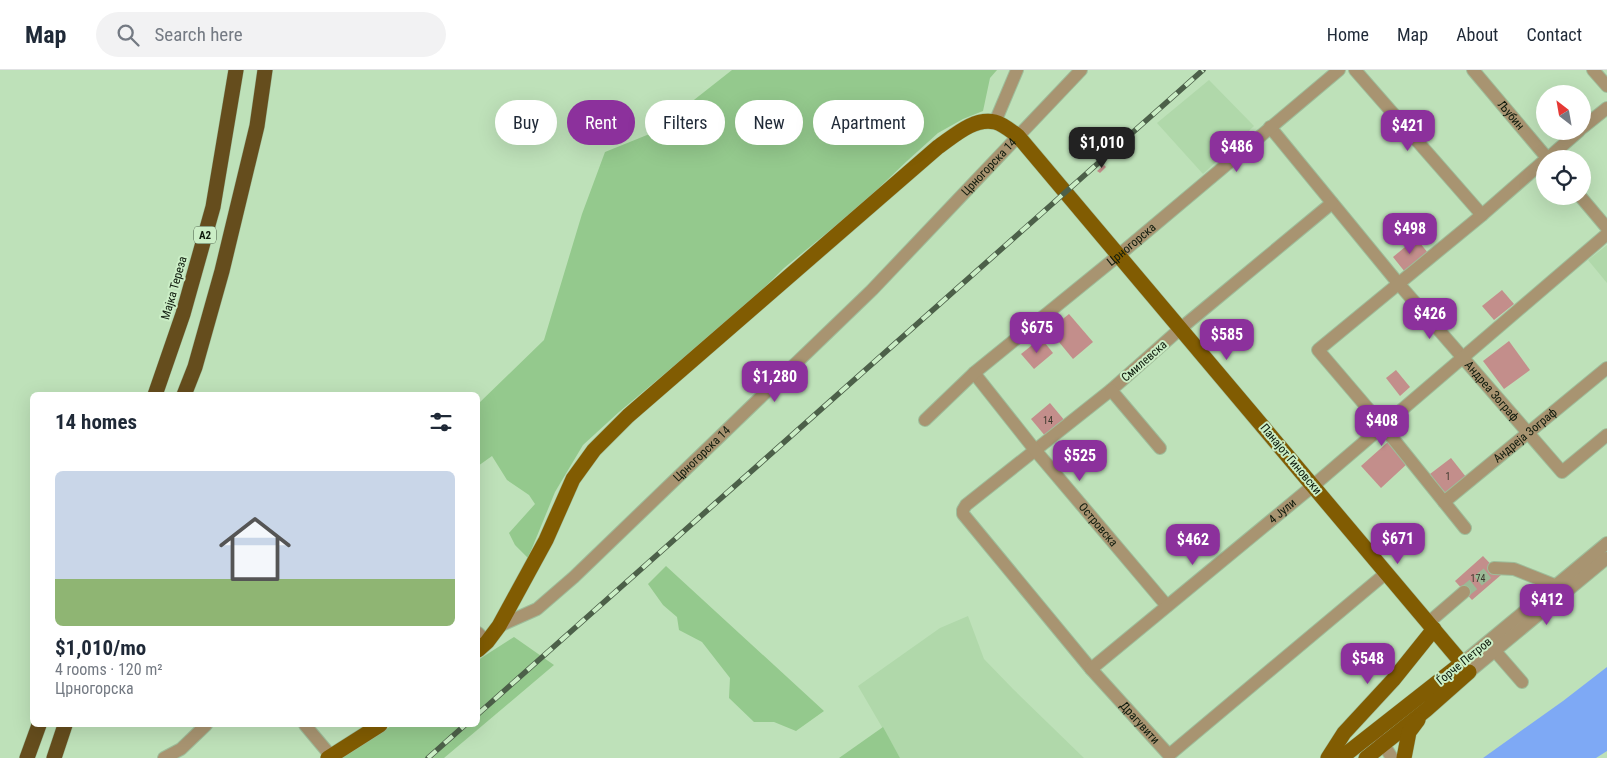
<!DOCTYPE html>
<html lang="en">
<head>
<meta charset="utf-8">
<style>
  :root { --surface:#fff; --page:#f2f2f3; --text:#1f2937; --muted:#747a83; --line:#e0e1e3; --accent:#8c319c }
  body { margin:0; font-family:"Roboto Condensed",sans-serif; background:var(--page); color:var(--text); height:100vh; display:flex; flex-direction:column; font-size:19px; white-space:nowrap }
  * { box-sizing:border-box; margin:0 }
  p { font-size:16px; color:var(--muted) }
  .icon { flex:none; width:28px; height:28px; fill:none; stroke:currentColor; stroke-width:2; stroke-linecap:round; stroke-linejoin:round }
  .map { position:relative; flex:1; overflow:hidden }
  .sheet { position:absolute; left:30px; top:322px; width:450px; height:335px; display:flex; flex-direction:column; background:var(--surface); border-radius:8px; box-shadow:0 5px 20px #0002 }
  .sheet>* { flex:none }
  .guide { position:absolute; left:495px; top:30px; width:475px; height:45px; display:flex; gap:10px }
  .needle { width:32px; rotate:329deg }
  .buttons { position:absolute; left:1536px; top:15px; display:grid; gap:10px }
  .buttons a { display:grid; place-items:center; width:55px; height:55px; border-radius:50%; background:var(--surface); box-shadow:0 5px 20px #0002; font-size:25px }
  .price { position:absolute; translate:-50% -42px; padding:0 11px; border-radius:10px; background:var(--accent); color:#fff; font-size:16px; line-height:32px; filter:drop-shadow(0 1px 2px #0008) }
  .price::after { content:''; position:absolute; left:50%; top:30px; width:15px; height:11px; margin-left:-8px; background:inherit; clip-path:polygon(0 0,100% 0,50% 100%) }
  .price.selected { background:#222; color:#fff }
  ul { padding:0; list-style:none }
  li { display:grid; align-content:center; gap:10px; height:265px; padding:0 25px }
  li span { display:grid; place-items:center; height:155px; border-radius:8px; color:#555 }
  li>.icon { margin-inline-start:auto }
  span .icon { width:90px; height:90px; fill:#fffc; stroke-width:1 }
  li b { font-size:21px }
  h2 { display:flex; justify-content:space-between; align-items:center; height:60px; padding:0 25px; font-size:21px }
  .tag { padding:0 18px; border-radius:22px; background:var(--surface); box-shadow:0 5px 20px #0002; font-size:18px; line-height:45px }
  .tag.selected { background:var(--accent); color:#fff }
  header { display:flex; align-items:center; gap:30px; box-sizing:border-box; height:70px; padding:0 25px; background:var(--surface); border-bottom:1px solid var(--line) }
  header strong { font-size:24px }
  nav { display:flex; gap:28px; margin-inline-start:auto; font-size:18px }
  .search { width:350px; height:45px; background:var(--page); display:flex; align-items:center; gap:12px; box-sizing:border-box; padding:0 18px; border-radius:28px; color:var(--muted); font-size:19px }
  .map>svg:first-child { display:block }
  .built { fill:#b0d8aa }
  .green { fill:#94c98d }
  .water { fill:#7ea9f5 }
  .building { fill:#c38e8b }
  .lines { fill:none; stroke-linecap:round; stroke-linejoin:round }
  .minor-tunnel { stroke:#9bb996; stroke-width:12; stroke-dasharray:12 6; stroke-linecap:butt }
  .minor-casing { stroke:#9ebd9a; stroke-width:14 }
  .major-casing { stroke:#9ebd9a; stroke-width:16 }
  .highway-casing { stroke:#9ebd9a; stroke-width:16 }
  .minor { stroke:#a89471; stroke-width:12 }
  .major { stroke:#815c02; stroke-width:15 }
  .highway { stroke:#654d1d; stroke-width:15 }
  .rail-casing { stroke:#4c6049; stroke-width:5.5 }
  .rail { stroke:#cbeec6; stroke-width:4; stroke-dasharray:11; stroke-linecap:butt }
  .labels { text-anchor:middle; stroke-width:4; stroke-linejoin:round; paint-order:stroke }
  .number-label { font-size:10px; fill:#3b372c }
  .shield { fill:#cbeec6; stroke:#475a44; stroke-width:1 }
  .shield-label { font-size:11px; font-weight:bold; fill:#0e1a0c }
  .street-label { font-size:12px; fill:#0e1a0c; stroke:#cbeec6 }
</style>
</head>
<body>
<header>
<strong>Map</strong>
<div class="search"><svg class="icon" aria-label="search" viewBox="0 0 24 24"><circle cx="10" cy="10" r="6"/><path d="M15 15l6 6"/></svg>Search here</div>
<nav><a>Home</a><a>Map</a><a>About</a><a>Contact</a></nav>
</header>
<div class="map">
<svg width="1607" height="688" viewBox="0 0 1607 688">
  <rect width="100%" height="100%" fill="#bee1b9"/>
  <!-- built -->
  <g class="built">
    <path d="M1209,10L1254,56L1203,104L1157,53Z"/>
    <path d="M1607,175V213L1588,190Z"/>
    <path d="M968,546L984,589L1013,619L1084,688H900L858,616L940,558Z"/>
  </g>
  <!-- green -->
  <g class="green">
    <path d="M732,0H997L990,8L983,41L963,49L938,63L907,91L861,135L784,198L748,234L619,342L583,375L555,422L528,488L515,475L509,463L535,434L529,425L507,410L492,386L478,396V334L544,270L582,144L605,82L652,63Z"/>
    <path d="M666,496L824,641L796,661L774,652H754L729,628L730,608L702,572L679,560L677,547L663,535L648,514Z"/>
    <path d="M514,567L554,595L444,688H337L393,655H478V590Z"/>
    <path d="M883,657L900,688H839Z"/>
  </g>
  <!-- water -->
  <path class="water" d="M1607,597V681L1596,688H1483L1563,631Z"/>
  <!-- building -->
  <g class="building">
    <path d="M1104,95L1106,97L1100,103L1097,101Z"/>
    <path d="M1416,168L1428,183L1405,202L1393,187Z"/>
    <path d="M1502,220L1514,234L1494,250L1482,236Z"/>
    <path d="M1069,244L1093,272L1073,289L1049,260Z"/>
    <path d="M1041,268L1053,283L1034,299L1021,284Z"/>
    <path d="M1509,271L1530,300L1504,319L1483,291Z"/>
    <path d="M1396,300L1410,317L1400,326L1386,308Z"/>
    <path d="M1050,333L1065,351L1046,367L1031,349Z"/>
    <path d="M1389,371L1408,393L1381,418L1361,396Z"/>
    <path d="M1451,388L1466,407L1446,424L1430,404Z"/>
    <path d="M1483,486L1501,505L1472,530L1455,511Z"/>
  </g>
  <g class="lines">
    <!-- minor-tunnel -->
    <path class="minor-tunnel" d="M1464,522L1494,498"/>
    <defs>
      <g id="minor">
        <path d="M1355,0L1482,145"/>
        <path id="s1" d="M1473,0L1548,89"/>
        <path d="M1593,0L1607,16"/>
        <path d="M995,52L1017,0"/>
        <path id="s2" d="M1270,57L1398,213L1562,402L1607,365"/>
        <path d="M1582,58L1607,38"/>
        <path d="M1547,89L1579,61"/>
        <path d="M1580,126L1607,158"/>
        <path id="s3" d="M1332,133L1180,259L1111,320L966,435L963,440V444L1091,599L1169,685L1385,504"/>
        <path id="s4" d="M974,303L1035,380L1167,536"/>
        <path d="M1111,320L1160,378"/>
        <path id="s5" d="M925,350L974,303L1119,185L1339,0"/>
        <path id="s6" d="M1444,432L1607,298"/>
        <path d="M1465,458L1382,355L1318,280L1482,145L1545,90"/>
        <path d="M1494,498L1514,499L1557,516"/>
        <path d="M1428,553L1464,522"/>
        <path id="s7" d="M499,556L537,539L574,507L872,220L1081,0"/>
        <path d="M478,563L487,572"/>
        <path d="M1495,581L1522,612"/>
        <path d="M1462,593L1607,473"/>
        <path id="s8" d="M1091,599L1314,415L1607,164"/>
        <path d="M1469,602L1607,488"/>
        <path d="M305,655L331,686"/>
        <path d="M1379,667L1392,688"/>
        <path d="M164,688L181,679L206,655"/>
      </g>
      <g id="major">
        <path d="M478,580L487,572L499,556L546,470L573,409L594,380L628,346L938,77C954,66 974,47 995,52C1003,54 1011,61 1018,66L1462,593L1341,688"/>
        <path d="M328,688L380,655"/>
        <path d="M1328,688L1344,663L1393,610L1434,559"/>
        <path d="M1366,688L1426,640L1469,602"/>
        <path d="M1404,688L1409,662L1418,650"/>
      </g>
      <g id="highway">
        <path d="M155,325L183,244L213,137L236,0"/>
        <path d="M184,325L195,297L222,201L257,56L265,0"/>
        <path d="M27,688L39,655"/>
        <path d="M54,688L65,655"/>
      </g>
    </defs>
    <!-- minor casing -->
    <use href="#minor" class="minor-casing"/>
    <!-- major casing -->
    <use href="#major" class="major-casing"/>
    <!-- highway casing -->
    <use href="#highway" class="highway-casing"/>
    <!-- minor -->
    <use href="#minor" class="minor"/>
    <!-- major -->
    <use href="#major" class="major"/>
    <!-- highway -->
    <use href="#highway" class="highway"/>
    <defs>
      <g id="rail">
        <path d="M478,644L1203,0"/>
        <path d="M428,688L465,655"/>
      </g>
    </defs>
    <!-- rail casing -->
    <use href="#rail" class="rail-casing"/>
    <!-- rail -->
    <use href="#rail" class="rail"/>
  </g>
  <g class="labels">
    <!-- number labels -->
    <g class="number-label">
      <text x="1048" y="354">14</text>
      <text x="1448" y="410">1</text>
      <text x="1478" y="512">174</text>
    </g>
    <!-- shield labels -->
    <rect class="shield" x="194" y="156.5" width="22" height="17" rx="4"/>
    <g class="shield-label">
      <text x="205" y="169">A2</text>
    </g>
    <!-- street labels -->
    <g class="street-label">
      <text dy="4" stroke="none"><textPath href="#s1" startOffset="59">Љубин</textPath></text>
      <text dy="4" stroke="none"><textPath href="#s7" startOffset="674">Црногорска 14</textPath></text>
      <text dy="4" stroke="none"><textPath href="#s5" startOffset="271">Црногорска</textPath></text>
      <text transform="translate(174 218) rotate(-74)" y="4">Мајка Тереза</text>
      <text transform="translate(1144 291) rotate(-41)" y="4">Смилевска</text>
      <text dy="4" stroke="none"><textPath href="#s2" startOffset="345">Андреа Зограф</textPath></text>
      <text dy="4" stroke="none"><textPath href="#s6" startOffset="105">Андреја Зограф</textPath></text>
      <text dy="4" stroke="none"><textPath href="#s7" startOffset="268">Црногорска 14</textPath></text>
      <text transform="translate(1291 389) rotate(50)" y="4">Панајот Гиновски</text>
      <text dy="4" stroke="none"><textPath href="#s8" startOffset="248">4 Јули</textPath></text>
      <text dy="4" stroke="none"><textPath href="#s4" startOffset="196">Островска</textPath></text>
      <text transform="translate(1464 591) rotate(-39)" y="4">Ѓорче Петров</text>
      <text dy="4" stroke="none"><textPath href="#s3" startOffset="758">Драгувити</textPath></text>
    </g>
  </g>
</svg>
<div class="buttons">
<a><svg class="needle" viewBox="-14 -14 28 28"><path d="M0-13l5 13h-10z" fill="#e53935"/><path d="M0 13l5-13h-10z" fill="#747a83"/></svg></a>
<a><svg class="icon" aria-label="locate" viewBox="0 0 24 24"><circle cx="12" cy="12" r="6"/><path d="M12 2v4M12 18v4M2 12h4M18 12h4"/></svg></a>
</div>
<b class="price" style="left:1408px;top:82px">$421</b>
<b class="price selected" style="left:1102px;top:99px">$1,010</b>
<b class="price" style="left:1237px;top:103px">$486</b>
<b class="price" style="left:1410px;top:185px">$498</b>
<b class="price" style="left:1430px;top:270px">$426</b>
<b class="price" style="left:1037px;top:284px">$675</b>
<b class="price" style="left:1227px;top:291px">$585</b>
<b class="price" style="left:775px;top:333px">$1,280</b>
<b class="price" style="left:1382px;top:377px">$408</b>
<b class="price" style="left:1080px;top:412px">$525</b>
<b class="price" style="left:1398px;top:495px">$671</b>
<b class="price" style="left:1193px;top:496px">$462</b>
<b class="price" style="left:1547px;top:556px">$412</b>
<b class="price" style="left:1368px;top:615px">$548</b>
<div class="guide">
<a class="tag">Buy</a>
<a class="tag selected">Rent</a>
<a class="tag">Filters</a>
<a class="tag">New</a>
<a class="tag">Apartment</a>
</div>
<section class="sheet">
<h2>14 homes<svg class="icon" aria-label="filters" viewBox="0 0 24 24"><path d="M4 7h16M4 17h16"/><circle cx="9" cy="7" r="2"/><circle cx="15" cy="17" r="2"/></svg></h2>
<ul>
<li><span style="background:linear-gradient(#c9d6e8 70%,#8fb573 0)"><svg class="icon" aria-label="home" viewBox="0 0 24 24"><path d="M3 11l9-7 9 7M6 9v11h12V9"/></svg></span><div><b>$1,010/mo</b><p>4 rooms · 120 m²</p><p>Црногорска</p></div></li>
</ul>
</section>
</div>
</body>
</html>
